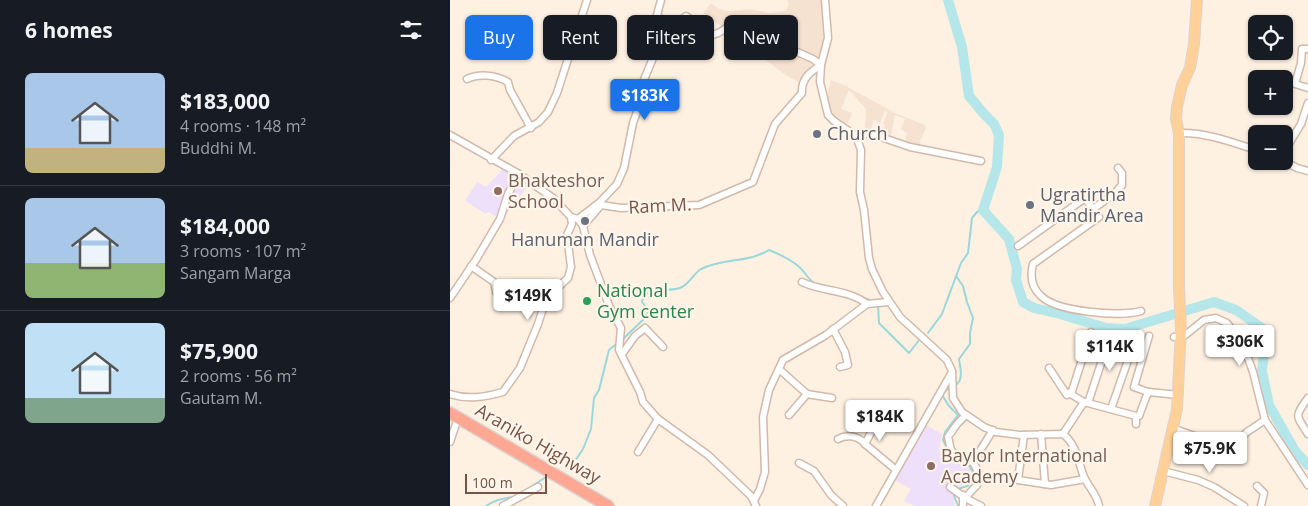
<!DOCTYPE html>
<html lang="en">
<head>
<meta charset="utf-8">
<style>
  :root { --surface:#171b24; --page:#20242c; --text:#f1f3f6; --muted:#9ea1a6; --line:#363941; --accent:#1a73e8 }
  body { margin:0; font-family:"Open Sans",sans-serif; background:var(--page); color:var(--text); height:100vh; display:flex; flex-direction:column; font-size:19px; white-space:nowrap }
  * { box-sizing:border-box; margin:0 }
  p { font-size:16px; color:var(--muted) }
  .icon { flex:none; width:28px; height:28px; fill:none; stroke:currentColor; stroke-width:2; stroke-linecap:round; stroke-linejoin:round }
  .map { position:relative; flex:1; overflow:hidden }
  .drawer { display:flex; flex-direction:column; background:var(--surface); width:450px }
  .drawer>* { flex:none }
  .hud { position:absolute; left:15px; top:15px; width:475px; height:45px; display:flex; gap:10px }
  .tools { position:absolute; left:798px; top:15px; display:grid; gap:10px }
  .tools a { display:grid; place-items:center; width:45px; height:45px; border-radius:8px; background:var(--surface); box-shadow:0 1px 4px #0004; font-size:25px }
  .scale { position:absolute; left:15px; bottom:12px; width:82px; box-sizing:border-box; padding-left:5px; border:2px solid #785446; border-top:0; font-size:14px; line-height:18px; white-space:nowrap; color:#785446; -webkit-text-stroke:4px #fff5ea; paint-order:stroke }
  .price { position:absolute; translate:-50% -42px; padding:0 11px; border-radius:5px; background:#fff; color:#222; font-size:16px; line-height:32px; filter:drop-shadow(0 1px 2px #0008) }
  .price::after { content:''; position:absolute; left:50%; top:30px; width:15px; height:11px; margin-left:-8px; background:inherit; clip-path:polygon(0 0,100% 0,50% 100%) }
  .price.on { background:var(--accent); color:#fff }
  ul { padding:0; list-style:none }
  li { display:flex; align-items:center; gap:15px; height:125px; padding:0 25px }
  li+li { border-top:1px solid var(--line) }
  li span { display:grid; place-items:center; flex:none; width:140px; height:100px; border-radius:8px; color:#555 }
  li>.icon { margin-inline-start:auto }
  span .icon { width:60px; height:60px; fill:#fffc; stroke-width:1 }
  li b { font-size:21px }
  h2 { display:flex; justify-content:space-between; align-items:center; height:60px; padding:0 25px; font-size:21px }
  .chip { padding:0 18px; border-radius:8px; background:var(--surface); box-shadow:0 1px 4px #0004; font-size:18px; line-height:45px }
  .chip.on { background:var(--accent); color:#fff }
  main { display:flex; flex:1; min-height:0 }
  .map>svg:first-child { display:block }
  .residential { fill:#f6e2d0 }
  .education { fill:#eedffa }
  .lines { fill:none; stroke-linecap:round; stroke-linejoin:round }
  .stream { stroke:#9ad7dc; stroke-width:2 }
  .river { stroke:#b5e6e9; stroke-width:10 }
  .street-casing { stroke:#d2b9aa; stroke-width:9 }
  .primary-casing { stroke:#dcd3cf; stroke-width:12 }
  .highway-casing { stroke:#dcd3cf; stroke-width:14 }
  .street { stroke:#fff; stroke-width:6 }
  .primary { stroke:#ffd198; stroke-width:10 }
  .highway { stroke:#fea793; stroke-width:11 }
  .worship-dot { fill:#6b7280; stroke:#fff5ea; stroke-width:2 }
  .education-dot { fill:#8d6e63; stroke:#fff5ea; stroke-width:2 }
  .leisure-dot { fill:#2e9e5b; stroke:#fff5ea; stroke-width:2 }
  .labels { text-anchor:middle; stroke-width:4.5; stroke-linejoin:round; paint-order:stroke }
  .worship-label { font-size:18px; fill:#5b616d; stroke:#fff5ea; text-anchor:start }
  .education-label { font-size:18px; fill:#785e54; stroke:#fff5ea; text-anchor:start }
  .street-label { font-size:18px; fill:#785446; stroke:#fff5ea }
  .leisure-label { font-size:18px; fill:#27864d; stroke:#fff5ea; text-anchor:start }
</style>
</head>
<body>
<main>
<section class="drawer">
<h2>6 homes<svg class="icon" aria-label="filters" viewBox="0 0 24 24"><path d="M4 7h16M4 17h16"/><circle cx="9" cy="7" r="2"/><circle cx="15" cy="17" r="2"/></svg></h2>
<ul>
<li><span style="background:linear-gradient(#a9c7e8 75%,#c2b280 0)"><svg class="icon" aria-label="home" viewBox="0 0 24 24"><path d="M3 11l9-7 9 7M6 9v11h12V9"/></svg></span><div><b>$183,000</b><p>4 rooms · 148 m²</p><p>Buddhi M.</p></div></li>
<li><span style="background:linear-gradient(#a9c7e8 65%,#8fb573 0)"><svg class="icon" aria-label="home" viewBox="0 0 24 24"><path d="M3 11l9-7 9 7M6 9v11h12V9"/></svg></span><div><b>$184,000</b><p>3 rooms · 107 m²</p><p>Sangam Marga</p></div></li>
<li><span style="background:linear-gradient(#bfe0f5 75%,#7fa58c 0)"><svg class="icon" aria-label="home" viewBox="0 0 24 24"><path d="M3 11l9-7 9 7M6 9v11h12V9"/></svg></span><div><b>$75,900</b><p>2 rooms · 56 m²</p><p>Gautam M.</p></div></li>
</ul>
</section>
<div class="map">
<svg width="858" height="506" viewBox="0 0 858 506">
  <rect width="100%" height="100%" fill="#fef1e2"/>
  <!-- residential -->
  <g class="residential">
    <path d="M337,0H378L371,60L357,73L351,83L337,76L301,49L284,45L290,38L280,29L271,26L253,13L261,3L269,9L280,11L300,9L319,13L335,11L339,5Z"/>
    <path d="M381,80L396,86L447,114L475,125L476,128L470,141L471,147L455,143L457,133L451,129L455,119L445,115L441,137L432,134L435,125L433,124L438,112L435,110L430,123L424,120L420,131L415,129L416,109L399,90L391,109L402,113L398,124L385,119L378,103V92Z"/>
  </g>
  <!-- education -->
  <g class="education">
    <path d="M53,169L68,176L78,185L64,206L57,213L49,218L38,212L36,214L15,201L27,182L36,187Z"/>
    <path d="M474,424L492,434L489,451L492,456L520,469V483L509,487L503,492L504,506H465L454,501L461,489L441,478Z"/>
  </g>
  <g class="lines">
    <!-- stream -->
    <g class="stream">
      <path d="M506,276L513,286L517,302L523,318L520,333V344L509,359C510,367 514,379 506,385"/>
      <path d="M371,285L386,288"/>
      <path d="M411,297L423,301"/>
      <path d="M428,305L429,323L459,353L470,339H472"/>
      <path d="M478,333L492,314L511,263L518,253L522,218L527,212L533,210"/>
      <path d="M173,339L197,316L198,310L192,302C194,284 219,294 232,287C240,283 244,273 251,269C273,258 298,263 319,250C329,254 338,258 347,265C354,270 357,278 364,283"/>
      <path d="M498,450L493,440L495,432L508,415L499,406L492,395L500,386"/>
      <path d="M115,468L127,458L133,449L141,429L144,398L149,390L159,350L165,345"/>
      <path d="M76,490L96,477"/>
      <path d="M36,506C44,500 53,498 64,497"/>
      <path d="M508,506L504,496L508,489L523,484L526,478L520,467L516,463"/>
    </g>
    <!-- river -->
    <path class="river" d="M498,0L512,47L519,96L534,114L544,124L549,135L547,167L533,210L559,239L567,269L566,280L573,302L584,308L610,314L656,328L675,329L764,302L786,310L812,328L814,353L812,371L819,405L845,451L858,465"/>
    <defs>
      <g id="street">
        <path d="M375,0L378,38L371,65L370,82L378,115L384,121L406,136L411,150L410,192L414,210L419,258L422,269L433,292L450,317L497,360L502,371L503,398L512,412L534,427L546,432L570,435L613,434C627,445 628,462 634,477C639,488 647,494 649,506"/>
        <path d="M858,49H852L851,63L845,84L858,88"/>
        <path d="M17,79C29,73 46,75 58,82L60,90L81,128"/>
        <path d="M729,133C755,132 782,142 806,150"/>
        <path d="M0,135L69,174L103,198L121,217L128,219L133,226L140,255L160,308L171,328L169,350L190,392L193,402L208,419L258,455L301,496L306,506"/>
        <path d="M406,136L419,133L460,147L531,161"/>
        <path d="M834,152L851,124L858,103"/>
        <path d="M41,160L64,136L89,122L98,112L107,93L137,0"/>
        <path d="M834,161L847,168L858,171"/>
        <path d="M668,168L672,173V185L665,193L643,209L649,217L583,264C580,276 581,287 591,296C607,312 670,317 691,311"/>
        <path d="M128,219L150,202L167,184L174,168L183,123L189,106L191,87L217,24L207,15L211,0"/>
        <path d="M133,226L151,205L171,208L249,205L303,182L325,124L352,93C351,79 360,72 371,65L363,59L325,42L296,33L280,25C273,30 267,36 257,35L246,23L236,16L228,22L217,24"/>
        <path d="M568,246L635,198L643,209"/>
        <path d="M21,266L44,282L46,292"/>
        <path d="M352,282C372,292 398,289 417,304L439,302"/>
        <path d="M0,298L27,258L50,219L58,194L69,174"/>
        <path d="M383,329L395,352L398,365L390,367"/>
        <path d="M724,337L734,336L754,320L766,318L777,323L793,344L803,372L815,420L858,485"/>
        <path d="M172,354L185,336L195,328L213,347"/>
        <path d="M599,368L617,395L622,391L641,332"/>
        <path d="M329,369L357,394L382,398"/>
        <path d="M698,392L684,387L699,336"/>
        <path d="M619,393L634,402"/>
        <path d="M0,394C18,400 35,397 53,392L70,368L88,324L96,299L118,278L121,267L117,235L122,224L121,217"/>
        <path d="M858,398C844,417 846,415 858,434"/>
        <path d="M638,403L660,336"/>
        <path d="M413,409L427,416L434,405"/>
        <path d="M661,409L685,340"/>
        <path d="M339,415L357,394"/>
        <path d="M427,416L428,419L415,444L446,470"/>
        <path d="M686,416H689L698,392L729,395"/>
        <path d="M722,428L753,439L772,450L778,451L797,432L815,420"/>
        <path d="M591,434L595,484"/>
        <path d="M613,434L634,402L686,416V424"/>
        <path d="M574,435L568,480L601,485L635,479"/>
        <path d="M388,439C397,434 409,436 415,444"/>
        <path d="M0,442L8,418"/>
        <path d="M188,452L208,419"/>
        <path d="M523,462L543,430"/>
        <path d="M349,463L364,471L381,495L393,506"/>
        <path d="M713,471L748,480L764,487L794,506"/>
        <path d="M807,486L814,493L811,506"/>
        <path d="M500,487L517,499L531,506"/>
        <path d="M513,495V506"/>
        <path d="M515,498L527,485L530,475L523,462C517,462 505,455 501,450C500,447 499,440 498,437L507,424L516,415"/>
        <path d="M304,501L310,489L315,472L313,417L319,390L333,360L376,335L417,304"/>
        <path d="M53,506L88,487"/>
        <path d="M426,506L502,372"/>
      </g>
      <path id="primary" d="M705,506L727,409L731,329L729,288V133L726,119L727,107L732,85L740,68L744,44L747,0"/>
      <path id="highway" d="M0,413L158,506"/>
    </defs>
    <!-- street casing -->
    <use href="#street" class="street-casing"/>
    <!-- primary casing -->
    <use href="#primary" class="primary-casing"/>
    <!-- highway casing -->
    <use href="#highway" class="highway-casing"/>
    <!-- street -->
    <use href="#street" class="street"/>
    <!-- primary -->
    <use href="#primary" class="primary"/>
    <!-- highway -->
    <use href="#highway" class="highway"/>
  </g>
  <!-- markers -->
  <g class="worship-dot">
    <circle cx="367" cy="134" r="5"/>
    <circle cx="580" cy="205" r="5"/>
    <circle cx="135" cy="221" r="5"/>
  </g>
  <g class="education-dot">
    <circle cx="48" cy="191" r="5"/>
    <circle cx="481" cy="466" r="5"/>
  </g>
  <circle class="leisure-dot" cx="137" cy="301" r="5"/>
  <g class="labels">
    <!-- worship labels -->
    <g class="worship-label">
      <text x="377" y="140">Church</text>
      <text x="590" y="201">Ugratirtha<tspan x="590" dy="21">Mandir Area</tspan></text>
      <text x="135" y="246" text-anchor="middle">Hanuman Mandir</text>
    </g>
    <!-- education labels -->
    <g class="education-label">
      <text x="58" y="187">Bhakteshor<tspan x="58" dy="21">School</tspan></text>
      <text x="491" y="462">Baylor International<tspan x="491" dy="21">Academy</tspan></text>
    </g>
    <!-- street labels -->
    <g class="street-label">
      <text transform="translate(210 206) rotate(-3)" y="6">Ram M.</text>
      <text transform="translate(88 444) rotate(30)" y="6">Araniko Highway</text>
    </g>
    <!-- leisure labels -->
    <g class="leisure-label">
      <text x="147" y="297">National<tspan x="147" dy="21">Gym center</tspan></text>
    </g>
  </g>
</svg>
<div class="tools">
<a><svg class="icon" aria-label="locate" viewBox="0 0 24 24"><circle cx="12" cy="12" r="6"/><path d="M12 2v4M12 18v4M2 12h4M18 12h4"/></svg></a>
<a>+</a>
<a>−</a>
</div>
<div class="scale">100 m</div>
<b class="price on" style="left:195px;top:121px">$183K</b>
<b class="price" style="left:78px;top:321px">$149K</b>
<b class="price" style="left:790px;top:367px">$306K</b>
<b class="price" style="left:660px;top:372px">$114K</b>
<b class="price" style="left:430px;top:442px">$184K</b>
<b class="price" style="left:760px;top:474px">$75.9K</b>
<div class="hud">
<a class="chip on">Buy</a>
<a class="chip">Rent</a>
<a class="chip">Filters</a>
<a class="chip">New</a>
</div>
</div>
</main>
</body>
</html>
